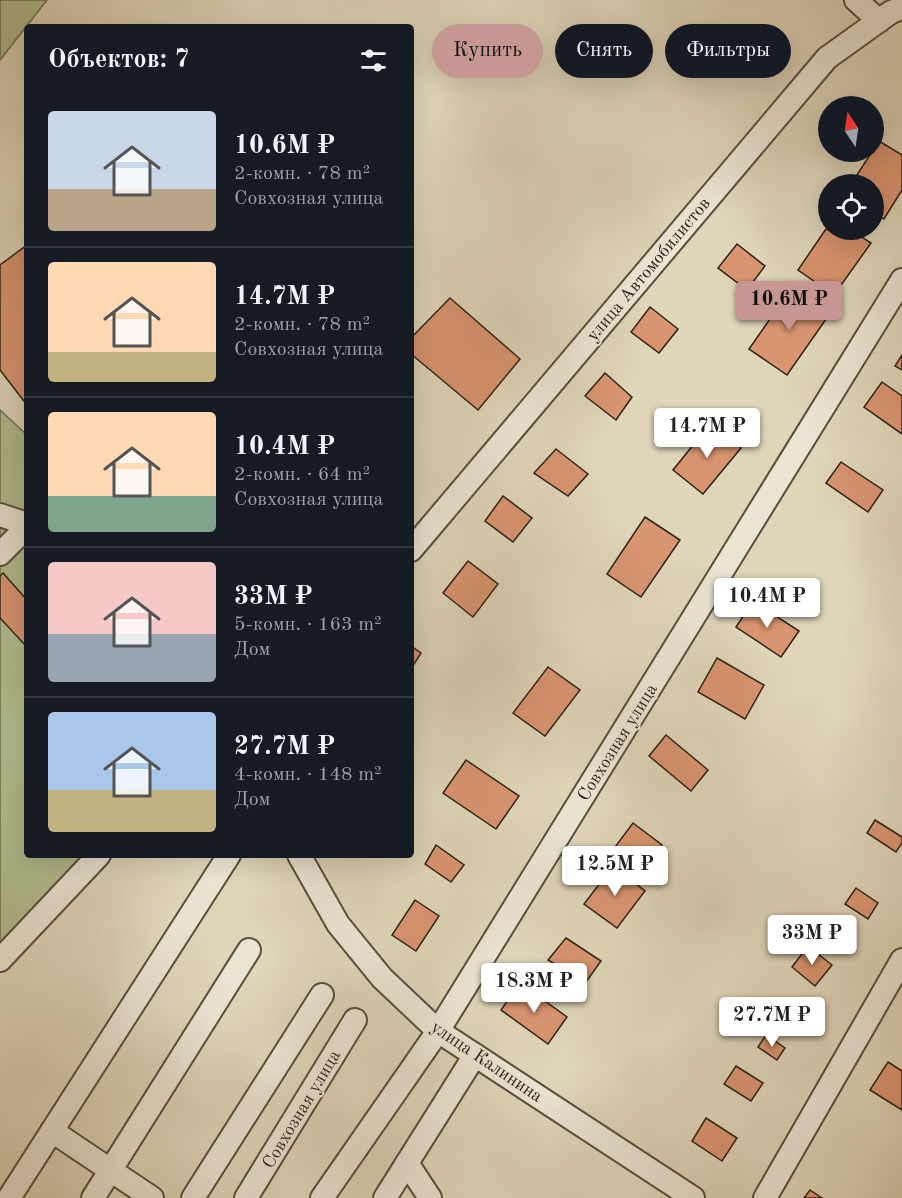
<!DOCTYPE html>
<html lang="ru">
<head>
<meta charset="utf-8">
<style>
  :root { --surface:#171b24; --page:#20242c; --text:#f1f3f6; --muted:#9ea1a6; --line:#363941; --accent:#c59692 }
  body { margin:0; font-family:"Old Standard TT",serif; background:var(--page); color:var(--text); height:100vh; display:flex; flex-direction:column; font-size:22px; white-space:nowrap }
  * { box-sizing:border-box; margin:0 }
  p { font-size:20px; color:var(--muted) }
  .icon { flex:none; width:33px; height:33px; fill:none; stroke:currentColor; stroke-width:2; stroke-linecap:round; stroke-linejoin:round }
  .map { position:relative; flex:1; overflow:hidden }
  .drawer { position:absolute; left:24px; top:24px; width:390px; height:834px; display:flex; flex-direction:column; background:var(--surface); border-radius:6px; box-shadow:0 6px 24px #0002 }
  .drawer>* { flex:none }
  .top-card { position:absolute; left:432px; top:24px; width:380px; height:54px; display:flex; gap:12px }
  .needle { width:39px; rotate:347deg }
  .buttons { position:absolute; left:818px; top:96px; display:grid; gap:12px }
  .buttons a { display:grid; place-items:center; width:66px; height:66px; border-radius:50%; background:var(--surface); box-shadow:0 6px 24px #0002; font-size:30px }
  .price { position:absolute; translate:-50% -51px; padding:0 14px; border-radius:6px; background:#fff; color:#222; font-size:20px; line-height:39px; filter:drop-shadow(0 2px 3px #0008) }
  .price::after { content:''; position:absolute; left:50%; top:36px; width:18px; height:14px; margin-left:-9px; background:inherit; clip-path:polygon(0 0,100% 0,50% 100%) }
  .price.current { background:var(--accent); color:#111 }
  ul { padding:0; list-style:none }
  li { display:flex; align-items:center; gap:18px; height:150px; padding:0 24px }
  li+li { border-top:2px solid var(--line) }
  li span { display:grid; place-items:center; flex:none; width:168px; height:120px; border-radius:6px; color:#555 }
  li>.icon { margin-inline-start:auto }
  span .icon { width:72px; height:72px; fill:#fffc; stroke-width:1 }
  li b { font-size:26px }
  h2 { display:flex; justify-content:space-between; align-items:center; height:72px; padding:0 24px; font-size:26px }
  .pill { padding:0 21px; border-radius:27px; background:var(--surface); box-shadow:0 6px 24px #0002; font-size:21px; line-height:54px }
  .pill.current { background:var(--accent); color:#111 }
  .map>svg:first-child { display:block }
  .green { fill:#b2bd8f; stroke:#6e7052; stroke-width:1.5 }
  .building { fill:#d99570; stroke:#2b2216; stroke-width:1.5 }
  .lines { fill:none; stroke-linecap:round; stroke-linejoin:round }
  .minor-casing { stroke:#584f3f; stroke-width:26 }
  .minor { stroke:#eae4d2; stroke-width:22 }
  .labels { text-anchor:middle; stroke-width:4.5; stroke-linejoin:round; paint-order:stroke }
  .street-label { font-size:18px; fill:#2b2216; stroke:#eae4d2 }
</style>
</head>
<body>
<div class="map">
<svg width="902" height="1198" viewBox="0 0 902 1198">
  <rect width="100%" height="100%" fill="#dfd5b9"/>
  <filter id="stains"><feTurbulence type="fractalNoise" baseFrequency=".00333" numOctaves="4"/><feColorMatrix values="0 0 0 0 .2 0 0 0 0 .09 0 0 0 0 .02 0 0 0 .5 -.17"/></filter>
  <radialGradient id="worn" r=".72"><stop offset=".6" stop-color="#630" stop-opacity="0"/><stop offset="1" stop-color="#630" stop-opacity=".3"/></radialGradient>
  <!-- green -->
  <g class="green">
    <path d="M0,0H47L0,60Z"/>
    <path d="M0,410L27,435V855H94L0,950Z"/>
  </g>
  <!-- building -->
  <g class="building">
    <path d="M879,141L902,155V190L884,219L873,212V184H851Z"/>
    <path d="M828,226V230H851L871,243L834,295L798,270Z"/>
    <path d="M737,244L765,266L747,290L718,268Z"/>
    <path d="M27,245V405L0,370V265Z"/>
    <path d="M791,289L829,315L787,375L749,349Z"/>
    <path d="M450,298L520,359L478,410L411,354V338Z"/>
    <path d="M650,307L678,329L659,353L631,332Z"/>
    <path d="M902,355V370L895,366Z"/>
    <path d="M605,373L632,397L616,420L585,396Z"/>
    <path d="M882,382L902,396V434L864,407Z"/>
    <path d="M711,423L741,448L703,494L673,470Z"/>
    <path d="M556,449L588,474L568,496L534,473Z"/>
    <path d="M841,462L883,490L868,512L826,483Z"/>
    <path d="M503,496L532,518L513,542L485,521Z"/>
    <path d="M645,517L680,540L641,597L607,574Z"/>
    <path d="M468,561L498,584L473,617L443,593Z"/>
    <path d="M3,573L27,600V643L25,645L0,618V576Z"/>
    <path d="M753,601L799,631L781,657L736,627Z"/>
    <path d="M411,646L421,653L411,669Z"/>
    <path d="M717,658L764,685L745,719L698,692Z"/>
    <path d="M548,667L580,690L545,736L513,713Z"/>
    <path d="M666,735L708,770L691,791L649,756Z"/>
    <path d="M466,760L519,796L496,829L443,793Z"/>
    <path d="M875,820L902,837V843L896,852L867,833Z"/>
    <path d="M633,823L662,845L643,869L615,847Z"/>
    <path d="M436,845L464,865L451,882L425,864Z"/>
    <path d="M613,866L645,891L617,928L584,904Z"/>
    <path d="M856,888L878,903L868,919L845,904Z"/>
    <path d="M415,900L439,916L416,951L392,935Z"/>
    <path d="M566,938L601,961L586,982L548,960Z"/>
    <path d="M808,946L832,965L815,986L792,967Z"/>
    <path d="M520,983L567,1017L548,1044L501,1010Z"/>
    <path d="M784,999L807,1013L798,1026L775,1012Z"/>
    <path d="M766,1035L785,1048L777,1060L758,1047Z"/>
    <path d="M888,1062L902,1071V1110L870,1090Z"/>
    <path d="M736,1066L763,1083L751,1101L724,1084Z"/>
    <path d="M706,1118L737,1138L722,1161L692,1141Z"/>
    <path d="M810,1190L822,1198H804Z"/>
  </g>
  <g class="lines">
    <defs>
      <g id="minor">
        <path d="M856,0L879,21"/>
        <path d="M0,515L27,524"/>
        <path d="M411,550L827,58L891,12L902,8"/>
        <path d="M0,554L27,527"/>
        <path d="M299,855L338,924L382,978L438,1031L693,1198"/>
        <path d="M0,960L99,855"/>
        <path d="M52,1131L152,1198"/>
        <path d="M407,1163L430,1198"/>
        <path d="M9,1198L229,855"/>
        <path d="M93,1198L249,950"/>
        <path d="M193,1198L322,995"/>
        <path d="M246,1198L355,1020"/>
        <path d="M322,1198L438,1031L902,280"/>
        <path d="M385,1198L475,1055"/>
        <path d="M765,1198L902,960"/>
      </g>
    </defs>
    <!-- minor casing -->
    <use href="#minor" class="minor-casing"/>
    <!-- minor -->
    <use href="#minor" class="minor"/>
  </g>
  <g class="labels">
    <!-- street labels -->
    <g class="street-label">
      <text transform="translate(648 269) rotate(-50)" y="6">улица Автомобилистов</text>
      <text transform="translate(617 742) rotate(-58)" y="6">Совхозная улица</text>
      <text transform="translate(487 1061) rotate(34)" y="6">улица Калинина</text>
      <text transform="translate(301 1109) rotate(-59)" y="6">Совхозная улица</text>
    </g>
  </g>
  <rect width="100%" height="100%" filter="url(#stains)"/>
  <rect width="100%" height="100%" fill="url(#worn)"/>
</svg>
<div class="buttons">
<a><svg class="needle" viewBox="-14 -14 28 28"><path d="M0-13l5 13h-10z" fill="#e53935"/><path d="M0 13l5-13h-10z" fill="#9ea1a6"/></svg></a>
<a><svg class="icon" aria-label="locate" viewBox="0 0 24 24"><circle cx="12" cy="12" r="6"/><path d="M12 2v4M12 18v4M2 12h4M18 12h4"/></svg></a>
</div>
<b class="price current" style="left:789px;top:332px">10.6M ₽</b>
<b class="price" style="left:707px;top:459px">14.7M ₽</b>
<b class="price" style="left:767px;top:629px">10.4M ₽</b>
<b class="price" style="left:615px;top:897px">12.5M ₽</b>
<b class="price" style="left:812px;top:966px">33M ₽</b>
<b class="price" style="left:534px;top:1014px">18.3M ₽</b>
<b class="price" style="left:772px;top:1048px">27.7M ₽</b>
<div class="top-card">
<a class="pill current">Купить</a>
<a class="pill">Снять</a>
<a class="pill">Фильтры</a>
</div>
<section class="drawer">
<h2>Объектов: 7<svg class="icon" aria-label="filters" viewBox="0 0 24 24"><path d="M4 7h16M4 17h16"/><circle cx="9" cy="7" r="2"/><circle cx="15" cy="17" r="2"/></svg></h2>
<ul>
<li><span style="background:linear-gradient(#c9d6e8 65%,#b9a48a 0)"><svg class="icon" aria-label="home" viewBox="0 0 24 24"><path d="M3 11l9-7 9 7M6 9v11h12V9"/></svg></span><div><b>10.6M ₽</b><p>2-комн. · 78 m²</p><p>Совхозная улица</p></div></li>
<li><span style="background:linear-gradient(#ffd9b3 75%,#c2b280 0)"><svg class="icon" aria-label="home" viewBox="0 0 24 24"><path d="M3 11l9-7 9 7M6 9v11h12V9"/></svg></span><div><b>14.7M ₽</b><p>2-комн. · 78 m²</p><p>Совхозная улица</p></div></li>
<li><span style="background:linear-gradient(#ffd9b3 70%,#7fa58c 0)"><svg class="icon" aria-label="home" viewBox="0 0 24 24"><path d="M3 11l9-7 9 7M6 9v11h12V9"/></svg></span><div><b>10.4M ₽</b><p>2-комн. · 64 m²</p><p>Совхозная улица</p></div></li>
<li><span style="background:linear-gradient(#f6c9c9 60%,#9aa5b1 0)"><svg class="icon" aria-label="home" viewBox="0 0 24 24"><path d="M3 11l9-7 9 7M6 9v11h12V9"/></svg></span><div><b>33M ₽</b><p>5-комн. · 163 m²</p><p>Дом</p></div></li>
<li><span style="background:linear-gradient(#a9c7e8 65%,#c2b280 0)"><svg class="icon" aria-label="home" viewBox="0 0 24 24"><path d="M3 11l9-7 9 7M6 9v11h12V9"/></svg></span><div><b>27.7M ₽</b><p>4-комн. · 148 m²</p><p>Дом</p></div></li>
</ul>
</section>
</div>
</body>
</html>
